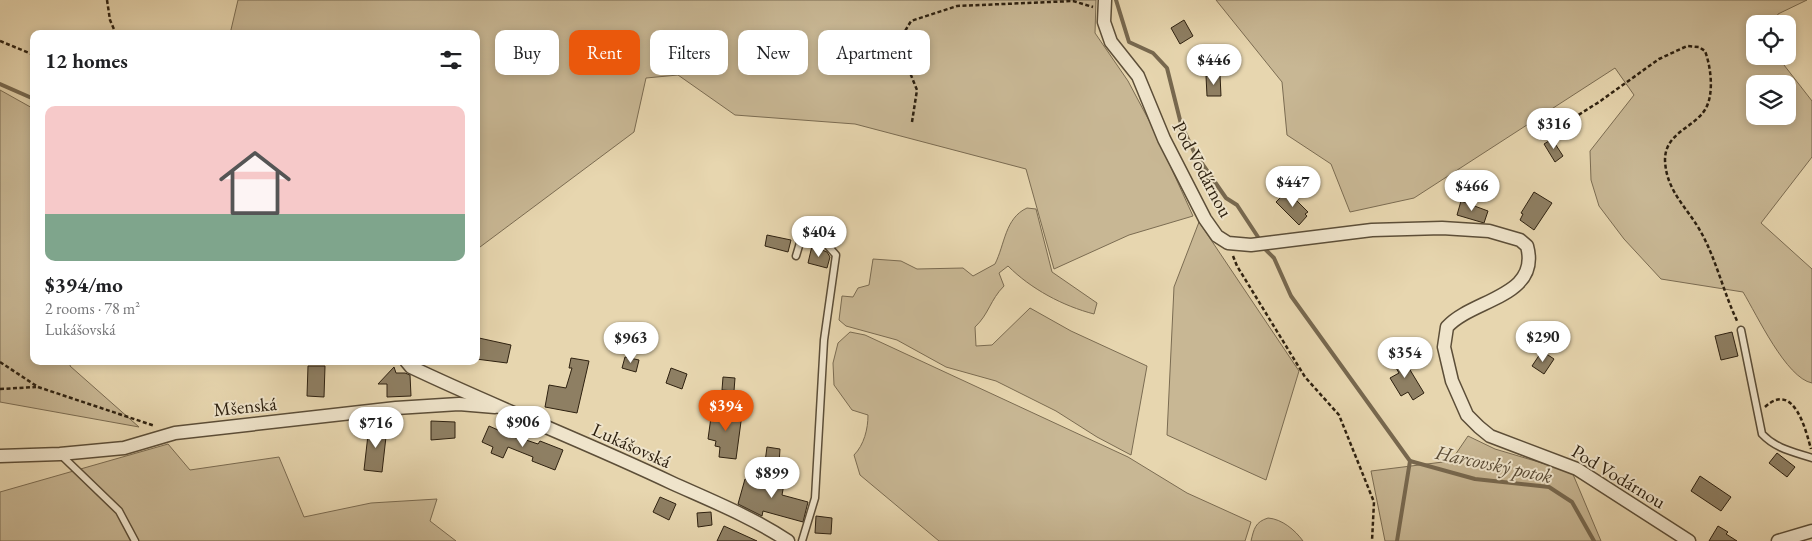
<!DOCTYPE html>
<html lang="en">
<head>
<meta charset="utf-8">
<style>
  :root { --surface:#fff; --page:#f6f6f6; --text:#202124; --muted:#757577; --accent:#ea580c }
  body { margin:0; font-family:"EB Garamond",serif; background:var(--page); color:var(--text); height:100vh; display:flex; flex-direction:column; font-size:19px; white-space:nowrap }
  * { box-sizing:border-box; margin:0 }
  p { font-size:16px; color:var(--muted) }
  .icon { flex:none; width:28px; height:28px; fill:none; stroke:currentColor; stroke-width:2; stroke-linecap:round; stroke-linejoin:round }
  .map { position:relative; flex:1; overflow:hidden }
  .sheet { position:absolute; left:30px; top:30px; width:450px; height:335px; display:flex; flex-direction:column; background:var(--surface); border-radius:10px; box-shadow:0 2px 8px #0003 }
  .sheet>* { flex:none }
  .top-card { position:absolute; left:495px; top:30px; width:475px; height:45px; display:flex; gap:10px }
  .fabs { position:absolute; left:1746px; top:15px; display:grid; gap:10px }
  .fabs a { display:grid; place-items:center; width:50px; height:50px; border-radius:10px; background:var(--surface); box-shadow:0 2px 8px #0003; font-size:25px }
  .price { position:absolute; translate:-50% -42px; padding:0 11px; border-radius:18px; background:#fff; color:#222; font-size:16px; line-height:32px; filter:drop-shadow(0 1px 2px #0008) }
  .price::after { content:''; position:absolute; left:50%; top:30px; width:15px; height:11px; margin-left:-8px; background:inherit; clip-path:polygon(0 0,100% 0,50% 100%) }
  .price.current { background:var(--accent); color:#fff }
  ul { padding:0; list-style:none }
  li { display:grid; align-content:center; gap:10px; height:265px; padding:0 15px }
  li span { display:grid; place-items:center; height:155px; border-radius:10px; color:#555 }
  li>.icon { margin-inline-start:auto }
  span .icon { width:90px; height:90px; fill:#fffc; stroke-width:1 }
  li b { font-size:21px }
  h2 { display:flex; justify-content:space-between; align-items:center; height:60px; padding:0 15px; font-size:21px }
  .chip { padding:0 18px; border-radius:10px; background:var(--surface); box-shadow:0 2px 8px #0003; font-size:18px; line-height:45px }
  .chip.current { background:var(--accent); color:#fff }
  .map>svg:first-child { display:block }
  .green { fill:#c8b794; stroke:#7b6c52; fill-rule:evenodd }
  .lines { fill:none; stroke-linecap:round; stroke-linejoin:round }
  .stream { stroke:#77684f; stroke-width:4 }
  .building { fill:#8e7f63; stroke:#2e2110 }
  .service-casing { stroke:#5c4e38; stroke-width:9 }
  .minor-casing { stroke:#5c4e38; stroke-width:15 }
  .path { stroke:#2e2110; stroke-width:2.5; stroke-dasharray:4 2.5; stroke-linecap:butt }
  .service { stroke:#efe4cb; stroke-width:6 }
  .minor { stroke:#efe4cb; stroke-width:12 }
  .labels { text-anchor:middle; stroke-width:4; stroke-linejoin:round; paint-order:stroke }
  .street-label { font-size:19px; fill:#2e2110; stroke:#efe4cb }
  .water-label { font-size:20px; font-style:italic; fill:#594b35; stroke:#efe4cb }
</style>
</head>
<body>
<div class="map">
<svg width="1812" height="541" viewBox="0 0 1812 541">
  <rect width="100%" height="100%" fill="#e7d6af"/>
  <filter id="stains"><feTurbulence type="fractalNoise" baseFrequency=".004" numOctaves="4"/><feColorMatrix values="0 0 0 0 .2 0 0 0 0 .09 0 0 0 0 .02 0 0 0 .5 -.17"/></filter>
  <radialGradient id="worn" r=".72"><stop offset=".6" stop-color="#630" stop-opacity="0"/><stop offset="1" stop-color="#630" stop-opacity=".3"/></radialGradient>
  <!-- green -->
  <g class="green">
    <path d="M238,0H1096L1095,33L1128,81L1153,128L1193,216L1129,235L1054,269L1026,169L855,124L735,115L678,75L646,78L634,132L476,250V34H230Z"/>
    <path d="M1216,0H1807L1778,14L1774,24H1755V56H1777L1812,101V157L1761,223L1812,269V383C1786,378 1757,315 1743,292L1661,279L1624,239L1599,206L1591,180L1590,151L1634,95L1615,68L1414,198L1350,212L1331,164L1287,135L1282,82ZM1755,84H1788V116H1755Z"/>
    <path d="M0,90L34,109V361H71L70,366L139,427L0,402Z"/>
    <path d="M1027,208L1036,209L1052,272L1097,303L1094,314C1063,306 1031,289 1008,266L999,273L1004,286C990,300 989,314 975,327L976,346L992,345L1030,308L1071,331L1147,366L1131,455L1097,437L1056,411L996,381L946,367L897,340L846,326L839,320L842,296L853,297L858,288L869,285L873,259L901,261L917,269L963,268L973,276L995,264C1005,244 1005,218 1027,208Z"/>
    <path d="M1199,222L1299,371L1266,480L1167,435L1174,287Z"/>
    <path d="M850,332L865,335L1128,457L1187,493L1251,522L1245,541H939L860,475L854,455C864,445 868,429 868,415L852,410L834,385L833,363L838,343Z"/>
    <path d="M1468,436L1495,449L1572,472L1601,541H1385L1371,471L1451,461Z"/>
    <path d="M168,444L190,470L279,457L304,517L371,503L437,499L430,521L456,541H0V492Z"/>
    <path d="M1268,518C1282,519 1295,530 1303,541H1251C1254,529 1255,522 1268,518Z"/>
  </g>
  <g class="lines">
    <!-- stream -->
    <g class="stream">
      <path d="M1116,0L1129,42L1153,53L1167,68L1181,124L1194,152L1226,198L1237,205L1258,237"/>
      <path d="M0,84L34,99"/>
      <path d="M1265,249L1274,258L1291,296L1410,461L1475,479L1549,487L1572,502L1594,541"/>
      <path d="M1397,541L1410,461"/>
    </g>
  </g>
  <!-- building -->
  <g class="building">
    <path d="M1184,20L1193,36L1180,44L1171,28Z"/>
    <path d="M1220,75L1221,96H1207L1206,76Z"/>
    <path d="M1552,139L1563,156L1555,162L1544,144Z"/>
    <path d="M1287,191L1308,212L1305,214L1307,216L1299,225L1276,202Z"/>
    <path d="M1534,192L1552,203L1534,230L1520,220L1523,214L1521,213Z"/>
    <path d="M1461,201L1488,211L1484,223L1457,215Z"/>
    <path d="M767,235L791,240L788,252L765,246Z"/>
    <path d="M812,246L827,252L830,257L827,268L808,263Z"/>
    <path d="M1732,332L1738,356L1721,360L1715,336Z"/>
    <path d="M479,338L511,345L507,363L476,359Z"/>
    <path d="M1542,351L1554,359L1544,374L1532,366Z"/>
    <path d="M1394,353L1401,355L1424,393L1413,400L1408,392L1401,396L1390,378L1399,373L1392,361Z"/>
    <path d="M625,357L639,360L636,372L622,368Z"/>
    <path d="M571,358L589,361L577,413L545,407L549,385L566,388L572,368H569Z"/>
    <path d="M308,366H325L324,397L307,396Z"/>
    <path d="M394,367L396,373H405L410,375L411,396L387,397V384H378Z"/>
    <path d="M671,368L687,374L682,389L666,383Z"/>
    <path d="M723,377L735,378L734,391L722,390Z"/>
    <path d="M712,410L742,414L736,459L719,457L720,447L715,446L716,441L708,439Z"/>
    <path d="M431,421L455,422V438L431,440Z"/>
    <path d="M369,426L387,428L382,472L364,470Z"/>
    <path d="M489,426L525,442L526,440L538,444L540,441L563,450L555,470L532,461L533,457L508,447L503,458L491,453L493,447L482,442Z"/>
    <path d="M767,447L780,449L779,464L765,462Z"/>
    <path d="M1777,453L1795,467L1787,477L1769,463Z"/>
    <path d="M776,471L786,473L782,495L808,502L803,522L763,511L762,516L738,504L745,479L772,487Z"/>
    <path d="M1700,476L1731,497L1721,511L1691,491Z"/>
    <path d="M660,497L676,504L669,520L653,512Z"/>
    <path d="M711,512L712,525L698,527L697,513Z"/>
    <path d="M816,516L832,518L831,534L815,533Z"/>
    <path d="M724,526L757,541H717Z"/>
    <path d="M1718,526L1728,532L1726,534L1737,541H1709Z"/>
  </g>
  <g class="lines">
    <defs>
      <g id="service">
        <path d="M796,256L802,236L821,238L836,255L824,340L815,498L802,541"/>
        <path d="M1741,330L1762,434C1776,449 1794,452 1812,458"/>
        <path d="M61,455L119,511L135,541"/>
      </g>
      <g id="minor">
        <path d="M1105,0L1104,22L1111,42L1138,76L1164,139L1205,219L1217,236L1228,243L1251,245L1372,230L1442,228L1489,231L1520,240L1527,246C1541,297 1472,299 1447,327L1444,347L1452,381L1467,415L1479,427L1490,436L1577,469L1689,541"/>
        <path d="M406,361L411,367C497,408 586,442 672,483C712,501 752,517 788,541"/>
        <path d="M0,456L60,454L124,448L175,433L396,408L459,404L495,407"/>
        <path d="M1778,541L1812,531"/>
      </g>
    </defs>
    <!-- service casing -->
    <use href="#service" class="service-casing"/>
    <!-- minor casing -->
    <use href="#minor" class="minor-casing"/>
    <!-- path -->
    <g class="path">
      <path d="M107,0L110,20L116,34"/>
      <path d="M0,41L34,55"/>
      <path d="M912,122L917,90L898,43L911,21L957,6L1073,1L1093,7"/>
      <path d="M1540,139L1599,102L1659,59L1687,46L1699,47L1705,51C1711,67 1714,93 1706,108C1695,128 1665,132 1665,160C1666,192 1689,209 1702,234C1717,262 1724,294 1738,323"/>
      <path d="M1233,256L1237,266L1305,377L1339,415L1374,502L1372,541"/>
      <path d="M0,362L38,387L155,426"/>
      <path d="M0,389L36,387"/>
      <path d="M1765,407C1794,380 1806,431 1811,449"/>
    </g>
    <!-- service -->
    <use href="#service" class="service"/>
    <!-- minor -->
    <use href="#minor" class="minor"/>
  </g>
  <g class="labels">
    <!-- street labels -->
    <g class="street-label">
      <text transform="translate(1203 169) rotate(62)" y="7">Pod Vodárnou</text>
      <text transform="translate(245 406) rotate(-6)" y="7">Mšenská</text>
      <text transform="translate(632 445) rotate(24)" y="7">Lukášovská</text>
      <text transform="translate(1619 476) rotate(31)" y="7">Pod Vodárnou</text>
    </g>
    <!-- water labels -->
    <g class="water-label">
      <text transform="translate(1494 464) rotate(12)" y="7">Harcovský potok</text>
    </g>
  </g>
  <rect width="100%" height="100%" filter="url(#stains)"/>
  <rect width="100%" height="100%" fill="url(#worn)"/>
</svg>
<div class="fabs">
<a><svg class="icon" aria-label="locate" viewBox="0 0 24 24"><circle cx="12" cy="12" r="6"/><path d="M12 2v4M12 18v4M2 12h4M18 12h4"/></svg></a>
<a><svg class="icon" aria-label="layers" viewBox="0 0 24 24"><path d="M12 4l9 5-9 5-9-5zM3 14l9 5 9-5"/></svg></a>
</div>
<b class="price" style="left:1214px;top:86px">$446</b>
<b class="price" style="left:1554px;top:150px">$316</b>
<b class="price" style="left:1293px;top:208px">$447</b>
<b class="price" style="left:1472px;top:212px">$466</b>
<b class="price" style="left:819px;top:258px">$404</b>
<b class="price" style="left:1543px;top:363px">$290</b>
<b class="price" style="left:631px;top:364px">$963</b>
<b class="price" style="left:1405px;top:379px">$354</b>
<b class="price current" style="left:726px;top:432px">$394</b>
<b class="price" style="left:523px;top:448px">$906</b>
<b class="price" style="left:376px;top:449px">$716</b>
<b class="price" style="left:772px;top:499px">$899</b>
<div class="top-card">
<a class="chip">Buy</a>
<a class="chip current">Rent</a>
<a class="chip">Filters</a>
<a class="chip">New</a>
<a class="chip">Apartment</a>
</div>
<section class="sheet">
<h2>12 homes<svg class="icon" aria-label="filters" viewBox="0 0 24 24"><path d="M4 7h16M4 17h16"/><circle cx="9" cy="7" r="2"/><circle cx="15" cy="17" r="2"/></svg></h2>
<ul>
<li><span style="background:linear-gradient(#f6c9c9 70%,#7fa58c 0)"><svg class="icon" aria-label="home" viewBox="0 0 24 24"><path d="M3 11l9-7 9 7M6 9v11h12V9"/></svg></span><div><b>$394/mo</b><p>2 rooms · 78 m²</p><p>Lukášovská</p></div></li>
</ul>
</section>
</div>
</body>
</html>
